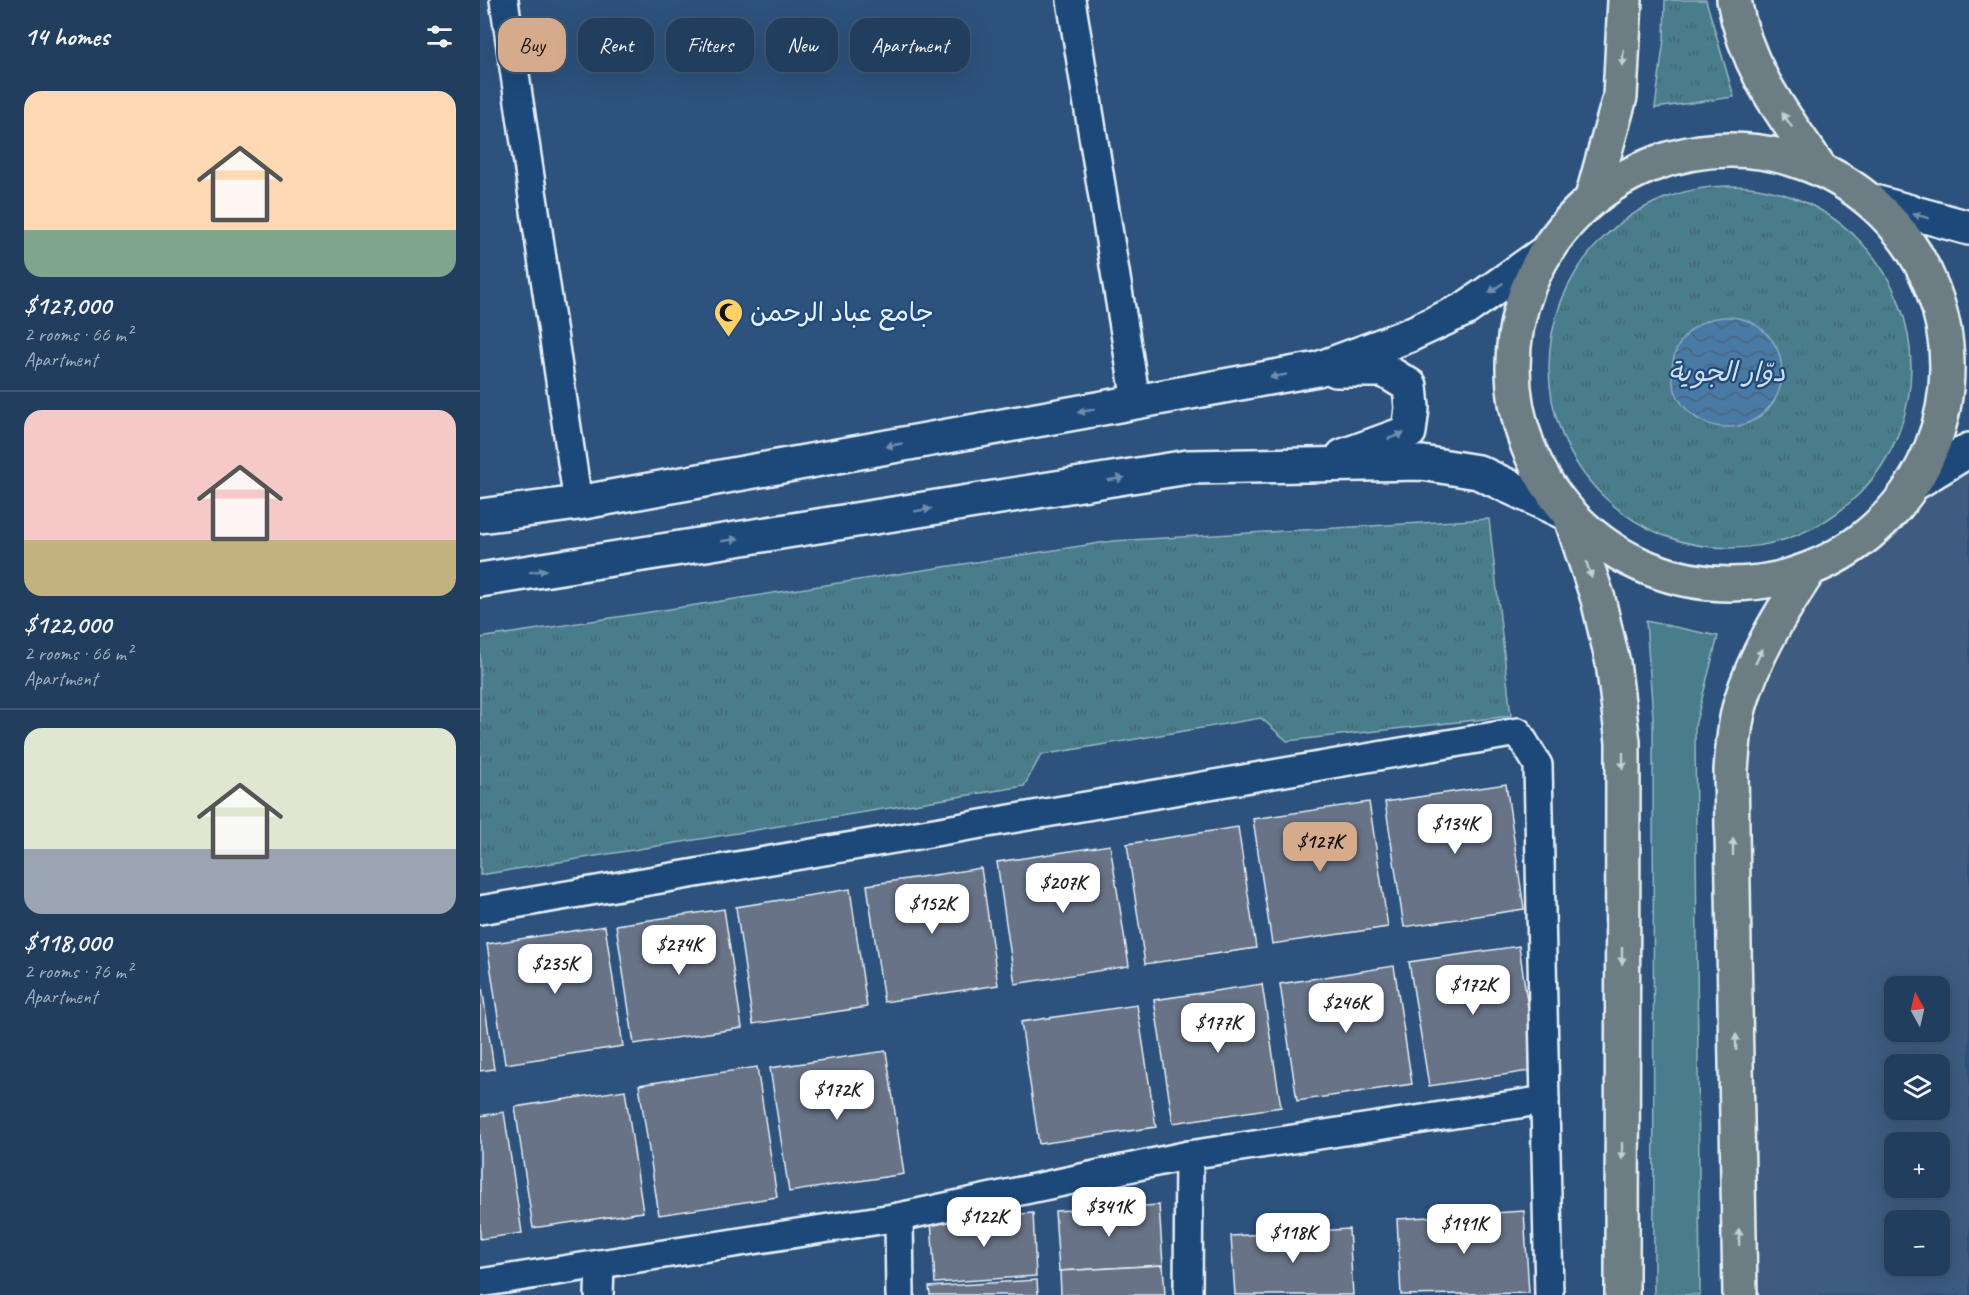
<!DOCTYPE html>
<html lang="en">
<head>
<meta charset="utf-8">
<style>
  :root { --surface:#223e5e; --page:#2e4967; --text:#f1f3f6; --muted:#a2aebc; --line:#3f5773; --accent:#d6ab8b }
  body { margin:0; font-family:Caveat,"Playpen Sans Arabic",sans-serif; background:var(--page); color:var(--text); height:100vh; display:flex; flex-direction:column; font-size:22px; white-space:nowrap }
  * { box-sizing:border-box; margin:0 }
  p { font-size:20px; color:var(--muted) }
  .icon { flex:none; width:33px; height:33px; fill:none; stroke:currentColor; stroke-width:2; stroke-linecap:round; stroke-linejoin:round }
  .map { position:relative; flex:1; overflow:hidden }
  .drawer { display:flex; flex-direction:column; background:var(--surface); width:480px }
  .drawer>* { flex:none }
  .top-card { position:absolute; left:18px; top:18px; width:570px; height:54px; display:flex; gap:12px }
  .needle { width:39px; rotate:352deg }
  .buttons { position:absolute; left:1404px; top:976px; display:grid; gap:12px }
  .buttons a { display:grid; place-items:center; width:66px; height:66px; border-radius:12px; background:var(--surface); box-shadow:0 6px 24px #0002,0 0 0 2px var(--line); font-size:30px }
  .price { position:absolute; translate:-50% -51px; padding:0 14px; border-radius:12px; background:#fff; color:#222; font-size:20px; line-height:39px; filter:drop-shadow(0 2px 3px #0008) }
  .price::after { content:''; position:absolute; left:50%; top:36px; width:18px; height:14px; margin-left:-9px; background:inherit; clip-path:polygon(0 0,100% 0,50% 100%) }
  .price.current { background:var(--accent); color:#111 }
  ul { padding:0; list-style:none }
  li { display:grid; align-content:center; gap:12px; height:318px; padding:0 24px }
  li+li { border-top:2px solid var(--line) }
  li span { display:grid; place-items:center; height:186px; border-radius:18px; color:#555 }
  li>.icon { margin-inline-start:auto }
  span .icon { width:108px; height:108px; fill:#fffc; stroke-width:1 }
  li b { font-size:26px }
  h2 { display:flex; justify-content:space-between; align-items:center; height:72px; padding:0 24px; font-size:26px }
  .chip { padding:0 21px; border-radius:18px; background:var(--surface); box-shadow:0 6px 24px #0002,0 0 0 2px var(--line); font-size:21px; line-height:54px }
  .chip.current { background:var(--accent); color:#111 }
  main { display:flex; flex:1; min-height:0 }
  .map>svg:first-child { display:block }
  .built { fill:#3e5c80; fill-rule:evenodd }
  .green { fill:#487d8c; stroke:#98b7c2; stroke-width:1.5 }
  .park { fill:url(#park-tufts); stroke:#98b7c2; stroke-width:1.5 }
  .water { fill:url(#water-waves); stroke:#89a9c6; stroke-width:1.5 }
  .building { fill:#677387; stroke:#e8f1f8; stroke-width:1.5 }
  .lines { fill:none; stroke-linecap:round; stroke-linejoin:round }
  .minor-casing { stroke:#e8f1f8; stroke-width:32 }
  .secondary-casing { stroke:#e8f1f8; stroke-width:38 }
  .primary-casing { stroke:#e8f1f8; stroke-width:38 }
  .minor { stroke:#1f4a7a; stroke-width:27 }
  .secondary { stroke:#1f4a7a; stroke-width:33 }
  .primary { stroke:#6c7e84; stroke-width:33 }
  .oneway { fill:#c3ced5 }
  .oneway2 { fill:#6f8dac }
  .labels { text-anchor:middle; stroke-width:4.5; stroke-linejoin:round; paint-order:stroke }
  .poi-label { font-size:26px; fill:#e8f1f8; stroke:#1f4a7a; text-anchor:start }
  .water-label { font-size:27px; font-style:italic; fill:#d0dfec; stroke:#1f4a7a }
</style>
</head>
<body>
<main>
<section class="drawer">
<h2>14 homes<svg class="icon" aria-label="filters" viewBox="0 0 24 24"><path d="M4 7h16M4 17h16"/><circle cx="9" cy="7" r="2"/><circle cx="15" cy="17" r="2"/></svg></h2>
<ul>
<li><span style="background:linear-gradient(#ffd9b3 75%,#7fa58c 0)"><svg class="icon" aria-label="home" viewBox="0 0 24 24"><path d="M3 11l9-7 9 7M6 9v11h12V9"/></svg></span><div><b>$127,000</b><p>2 rooms · 66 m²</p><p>Apartment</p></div></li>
<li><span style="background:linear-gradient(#f6c9c9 70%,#c2b280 0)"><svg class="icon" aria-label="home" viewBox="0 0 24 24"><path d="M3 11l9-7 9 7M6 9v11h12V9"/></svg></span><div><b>$122,000</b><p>2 rooms · 66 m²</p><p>Apartment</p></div></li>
<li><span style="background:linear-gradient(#dfe7d0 65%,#9aa5b1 0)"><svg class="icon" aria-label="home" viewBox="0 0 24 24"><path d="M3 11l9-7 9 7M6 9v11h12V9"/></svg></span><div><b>$118,000</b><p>2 rooms · 76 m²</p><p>Apartment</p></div></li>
</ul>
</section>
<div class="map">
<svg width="1489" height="1295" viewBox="0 0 1489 1295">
  <defs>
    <pattern id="park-tufts" width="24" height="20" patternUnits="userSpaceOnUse" patternTransform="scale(1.5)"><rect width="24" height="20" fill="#487d8c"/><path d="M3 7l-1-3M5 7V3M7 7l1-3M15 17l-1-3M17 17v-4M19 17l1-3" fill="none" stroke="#47656e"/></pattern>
    <pattern id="water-waves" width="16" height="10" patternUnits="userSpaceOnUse" patternTransform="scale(1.5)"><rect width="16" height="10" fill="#4979a5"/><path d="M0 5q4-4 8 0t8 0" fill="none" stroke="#48637c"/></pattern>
  </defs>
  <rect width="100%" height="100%" fill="#2d527d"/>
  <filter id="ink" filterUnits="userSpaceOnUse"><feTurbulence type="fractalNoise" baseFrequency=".0167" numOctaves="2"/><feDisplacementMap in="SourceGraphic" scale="12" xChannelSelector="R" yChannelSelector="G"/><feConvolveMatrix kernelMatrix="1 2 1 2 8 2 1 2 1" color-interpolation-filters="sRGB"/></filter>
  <g filter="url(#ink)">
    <!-- built -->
    <path class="built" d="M1489,450V1295H1260L1259,706L1330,569L1384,539L1413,511L1435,483ZM1414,987H1460V1032H1414ZM1414,1065H1460V1110H1414ZM1414,1143H1460V1188H1414ZM1414,1221H1460V1266H1414Z"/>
    <!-- green -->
    <path class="green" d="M1166,621L1238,636L1215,726L1220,1295H1174L1173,717Z"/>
    <!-- park -->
    <g class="park">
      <path d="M1185,0H1226L1254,97L1175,108L1184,39Z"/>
      <circle cx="1250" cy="367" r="181"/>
      <path d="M1009,519L1031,716L807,741L781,718L561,755L544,786L0,875V638L633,541Z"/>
    </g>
    <!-- water -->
    <circle class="water" cx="1247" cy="372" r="55"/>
    <!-- building -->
    <g class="building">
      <path d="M1026,784L1044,909L924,927L905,802Z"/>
      <path d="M889,802L908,927L792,944L773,819Z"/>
      <path d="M758,827L776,948L665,964L647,844Z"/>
      <path d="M630,845L649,966L535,984L517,862Z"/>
      <path d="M501,868L518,985L404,1002L387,885Z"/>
      <path d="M370,889L387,1007L273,1024L256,907Z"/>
      <path d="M244,909L262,1028L154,1044L136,925Z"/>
      <path d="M125,926L143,1046L25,1064L7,944Z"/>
      <path d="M1039,946L1057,1070L949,1086L929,962Z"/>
      <path d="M914,966L932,1084L817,1101L800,984Z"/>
      <path d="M0,973L14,1069L0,1071Z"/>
      <path d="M782,984L801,1107L693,1123L674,1000Z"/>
      <path d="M657,1005L676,1127L559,1144L541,1022Z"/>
      <path d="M406,1051L424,1174L309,1192L290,1068Z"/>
      <path d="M277,1067L297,1197L179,1215L159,1085Z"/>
      <path d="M145,1090L163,1212L53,1228L35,1107Z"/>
      <path d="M24,1112L42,1233L0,1239V1116Z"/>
      <path d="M679,1205L683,1265L579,1271L575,1211Z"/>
      <path d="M1044,1211L1049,1293L921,1295L917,1219Z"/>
      <path d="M553,1213L556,1276L455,1283L451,1220Z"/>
      <path d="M869,1229L873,1295H755L751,1236Z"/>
      <path d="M683,1265L685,1295H581L580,1271Z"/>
      <path d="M557,1280L558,1295H450L449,1287Z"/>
    </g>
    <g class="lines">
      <defs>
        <g id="minor">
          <path d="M24,0L98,503"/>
          <path d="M591,0L656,401"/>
          <path d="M0,910L1038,732L1058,765L1069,1295"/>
          <path d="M419,1217L420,1295"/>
          <path d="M0,1283L419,1217L709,1155L1065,1100"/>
          <path d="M119,1295L120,1264"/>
          <path d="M708,1295L709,1155"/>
        </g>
        <g id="secondary">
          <path d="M1394,202L1489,228"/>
          <path d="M856,370H904L930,386L932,408L929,432L863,456"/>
          <path d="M1435,483L1489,450"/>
          <path d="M0,516L98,503L838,369L927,336L985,309L1063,254"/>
          <path d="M0,580L708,467L942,463L998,472L1090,515"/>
        </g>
        <g id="primary">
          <path d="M1254,0C1266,68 1302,113 1340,168"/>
          <circle cx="1250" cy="367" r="217"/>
          <path d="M1112,198L1140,97L1145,0"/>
          <path d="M1090,515L1118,599L1133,663L1143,742L1142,1295"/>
          <path d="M1260,1295L1251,770C1253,749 1254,725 1260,705C1274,655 1302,611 1330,569"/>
        </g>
      </defs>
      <!-- minor casing -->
      <use href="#minor" class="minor-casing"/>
      <!-- secondary casing -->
      <use href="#secondary" class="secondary-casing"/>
      <!-- primary casing -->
      <use href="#primary" class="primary-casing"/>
      <!-- minor -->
      <use href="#minor" class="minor"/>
      <!-- secondary -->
      <use href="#secondary" class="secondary"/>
      <!-- primary -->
      <use href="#primary" class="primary"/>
    </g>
    <!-- one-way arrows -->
    <defs><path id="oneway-solid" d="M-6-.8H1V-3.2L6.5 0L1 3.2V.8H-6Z" transform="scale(1.5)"/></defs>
    <g class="oneway">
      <use href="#oneway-solid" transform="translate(1143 58) rotate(95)"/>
      <use href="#oneway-solid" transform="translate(1307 120) rotate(-125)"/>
      <use href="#oneway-solid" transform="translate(1109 570) rotate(72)"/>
      <use href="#oneway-solid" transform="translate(1279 656) rotate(-65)"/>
      <use href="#oneway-solid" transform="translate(1143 761) rotate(90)"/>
      <use href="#oneway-solid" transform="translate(1253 847) rotate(-90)"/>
      <use href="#oneway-solid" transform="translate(1142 956) rotate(90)"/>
      <use href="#oneway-solid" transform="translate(1256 1042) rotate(-91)"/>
      <use href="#oneway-solid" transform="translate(1142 1151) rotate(90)"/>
      <use href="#oneway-solid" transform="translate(1259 1237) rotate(-91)"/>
    </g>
    <g class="oneway2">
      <use href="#oneway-solid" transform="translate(1441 216) rotate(-164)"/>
      <use href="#oneway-solid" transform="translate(1016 288) rotate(145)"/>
      <use href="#oneway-solid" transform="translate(798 376) rotate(170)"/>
      <use href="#oneway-solid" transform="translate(606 411) rotate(170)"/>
      <use href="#oneway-solid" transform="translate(916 436) rotate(-21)"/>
      <use href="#oneway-solid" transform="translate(414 445) rotate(170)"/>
      <use href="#oneway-solid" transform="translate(636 479) rotate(-9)"/>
      <use href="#oneway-solid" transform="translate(443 510) rotate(-9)"/>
      <use href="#oneway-solid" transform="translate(250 540) rotate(-9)"/>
      <use href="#oneway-solid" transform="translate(58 571) rotate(-9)"/>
    </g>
  </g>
  <!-- icons -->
  <defs>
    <symbol id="mosque-pin" viewBox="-11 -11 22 30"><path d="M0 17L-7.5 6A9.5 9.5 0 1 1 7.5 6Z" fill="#ffd166" stroke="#1f4a7a"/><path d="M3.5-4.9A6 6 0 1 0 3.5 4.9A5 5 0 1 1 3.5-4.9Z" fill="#111"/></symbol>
  </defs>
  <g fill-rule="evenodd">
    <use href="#mosque-pin" x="232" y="296" width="33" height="45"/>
  </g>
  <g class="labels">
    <!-- poi labels -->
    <g class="poi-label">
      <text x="270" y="321">جامع عباد الرحمن</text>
    </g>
    <!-- water labels -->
    <g class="water-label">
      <text x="1247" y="381">دوّار الجوية</text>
    </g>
  </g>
</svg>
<div class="buttons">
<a><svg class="needle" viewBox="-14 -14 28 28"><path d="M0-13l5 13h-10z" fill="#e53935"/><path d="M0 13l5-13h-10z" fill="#a2aebc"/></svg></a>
<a><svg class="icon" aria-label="layers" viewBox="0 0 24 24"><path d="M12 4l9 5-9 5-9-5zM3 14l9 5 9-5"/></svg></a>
<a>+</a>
<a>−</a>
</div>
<b class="price" style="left:975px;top:855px">$134K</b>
<b class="price current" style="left:840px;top:873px">$127K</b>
<b class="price" style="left:583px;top:914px">$207K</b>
<b class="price" style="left:452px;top:935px">$152K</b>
<b class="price" style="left:199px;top:976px">$274K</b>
<b class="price" style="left:75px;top:995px">$235K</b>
<b class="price" style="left:993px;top:1016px">$172K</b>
<b class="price" style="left:866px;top:1034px">$246K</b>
<b class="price" style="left:738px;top:1054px">$177K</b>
<b class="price" style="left:357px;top:1121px">$172K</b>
<b class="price" style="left:629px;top:1238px">$341K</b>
<b class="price" style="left:504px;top:1248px">$122K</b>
<b class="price" style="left:984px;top:1255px">$191K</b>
<b class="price" style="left:813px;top:1264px">$118K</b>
<div class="top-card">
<a class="chip current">Buy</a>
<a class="chip">Rent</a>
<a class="chip">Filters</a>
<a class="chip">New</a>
<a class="chip">Apartment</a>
</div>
</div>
</main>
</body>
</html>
